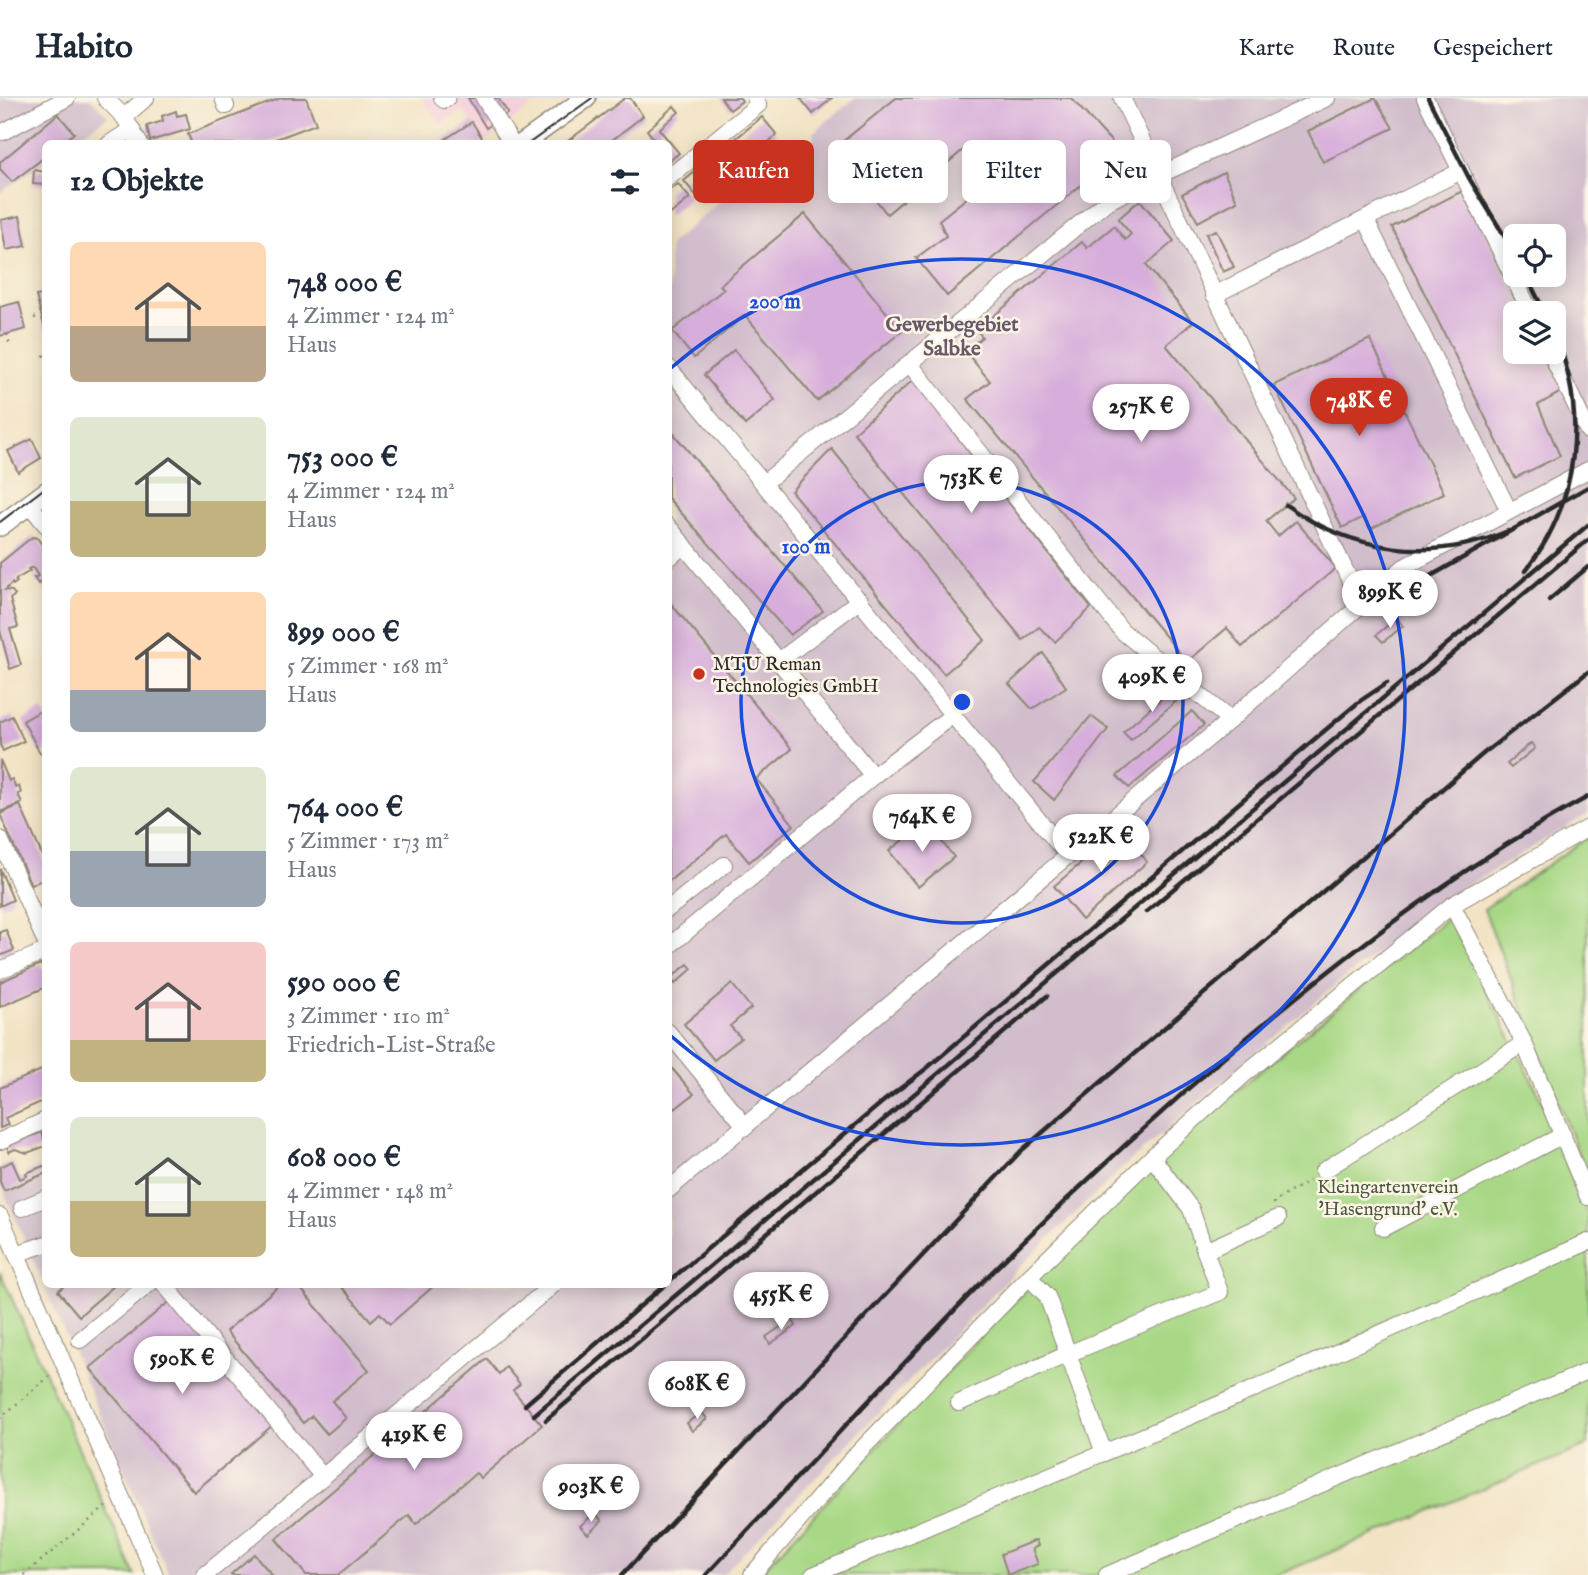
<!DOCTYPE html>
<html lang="de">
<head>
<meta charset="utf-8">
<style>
  :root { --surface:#fff; --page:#f6f6f7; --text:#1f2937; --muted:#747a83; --line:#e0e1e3; --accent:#c8321e }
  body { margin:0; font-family:"IM FELL English",serif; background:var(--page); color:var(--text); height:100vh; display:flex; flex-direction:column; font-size:26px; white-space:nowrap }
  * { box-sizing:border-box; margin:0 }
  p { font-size:23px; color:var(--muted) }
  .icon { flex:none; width:38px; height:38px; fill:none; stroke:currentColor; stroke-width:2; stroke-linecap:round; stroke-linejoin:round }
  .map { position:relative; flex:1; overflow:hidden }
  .sheet { position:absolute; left:42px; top:42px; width:630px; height:1148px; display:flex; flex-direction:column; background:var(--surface); border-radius:10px; box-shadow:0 4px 18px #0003 }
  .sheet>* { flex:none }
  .top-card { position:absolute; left:693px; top:42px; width:665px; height:63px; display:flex; gap:14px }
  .buttons { position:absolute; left:1503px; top:126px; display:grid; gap:14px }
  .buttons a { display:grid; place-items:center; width:63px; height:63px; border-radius:10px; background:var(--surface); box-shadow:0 4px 18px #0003; font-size:35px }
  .price { position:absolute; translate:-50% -60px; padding:0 16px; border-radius:24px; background:#fff; color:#222; font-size:23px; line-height:46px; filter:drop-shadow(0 2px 4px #0008) }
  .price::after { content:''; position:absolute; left:50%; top:42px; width:21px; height:16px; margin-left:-10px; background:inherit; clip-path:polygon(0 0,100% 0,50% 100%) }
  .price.active { background:var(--accent); color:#fff }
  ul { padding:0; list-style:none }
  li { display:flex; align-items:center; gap:21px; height:175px; padding:0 28px }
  li span { display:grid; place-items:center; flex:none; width:196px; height:140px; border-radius:10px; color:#555 }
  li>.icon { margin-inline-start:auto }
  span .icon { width:84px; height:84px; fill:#fffc; stroke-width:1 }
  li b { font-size:30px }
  h2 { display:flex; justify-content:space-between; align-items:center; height:84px; padding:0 28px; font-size:30px }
  .tag { padding:0 24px; border-radius:10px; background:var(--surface); box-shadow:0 4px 18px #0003; font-size:24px; line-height:63px }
  .tag.active { background:var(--accent); color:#fff }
  header { display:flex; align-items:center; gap:42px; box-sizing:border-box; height:98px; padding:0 35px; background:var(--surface); border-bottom:2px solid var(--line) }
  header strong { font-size:33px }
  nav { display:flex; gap:38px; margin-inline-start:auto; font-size:24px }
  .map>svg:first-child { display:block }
  .built { fill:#f5cfdb }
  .industrial { fill:#d1bdcc; fill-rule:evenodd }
  .green { fill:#a8d886; stroke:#6a8258; stroke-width:2 }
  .building { fill:#d7aedb }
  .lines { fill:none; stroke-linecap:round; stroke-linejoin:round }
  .minor-casing { stroke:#8e8778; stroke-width:18 }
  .major-casing { stroke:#8e8778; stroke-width:22 }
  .path { stroke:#8e8778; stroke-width:2.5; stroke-dasharray:2 5; stroke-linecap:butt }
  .minor { stroke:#fff; stroke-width:16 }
  .major { stroke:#fff; stroke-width:19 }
  .tram { stroke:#2b2b2b; stroke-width:2 }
  .rail { stroke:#2b2b2b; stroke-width:4.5 }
  .ring { fill:none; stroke:#1d4ed8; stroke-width:3.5 }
  .poi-dot { fill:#c8321e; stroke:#fcf5e5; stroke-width:2.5 }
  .labels { text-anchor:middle; stroke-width:5; stroke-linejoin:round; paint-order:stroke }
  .poi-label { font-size:19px; fill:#2b2b2b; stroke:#fcf5e5; text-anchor:start }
  .park-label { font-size:19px; fill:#4a5642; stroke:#fcf5e5 }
  .neighbourhood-label { font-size:21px; font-weight:bold; fill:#675969; stroke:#fcf5e5 }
  .centre { fill:#1d4ed8; stroke:#fcf5e5; stroke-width:3.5 }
  .ring-label { font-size:21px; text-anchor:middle; font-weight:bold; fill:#1d4ed8; stroke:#fcf5e5; stroke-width:5; stroke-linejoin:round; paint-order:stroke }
</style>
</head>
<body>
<header>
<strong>Habito</strong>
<nav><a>Karte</a><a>Route</a><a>Gespeichert</a></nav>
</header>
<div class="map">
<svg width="1588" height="1477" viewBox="0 0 1588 1477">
  <rect width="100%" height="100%" fill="#fcf5e5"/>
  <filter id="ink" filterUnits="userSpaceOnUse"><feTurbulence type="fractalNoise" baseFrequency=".0143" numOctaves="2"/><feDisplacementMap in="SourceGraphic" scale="14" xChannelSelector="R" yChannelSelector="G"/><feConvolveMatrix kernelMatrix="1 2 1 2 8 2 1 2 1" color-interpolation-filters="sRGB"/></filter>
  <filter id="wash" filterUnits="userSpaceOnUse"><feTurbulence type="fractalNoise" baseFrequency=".00686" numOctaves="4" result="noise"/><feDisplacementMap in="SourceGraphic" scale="28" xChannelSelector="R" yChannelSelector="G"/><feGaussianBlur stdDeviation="1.57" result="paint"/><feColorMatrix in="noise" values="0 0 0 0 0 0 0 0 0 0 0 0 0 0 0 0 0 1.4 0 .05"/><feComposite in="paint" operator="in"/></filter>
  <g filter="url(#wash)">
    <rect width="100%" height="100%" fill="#f2e3c5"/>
    <!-- built -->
    <path class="built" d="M422,0H528L531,8L486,44L463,12L440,26Z"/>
    <!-- industrial -->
    <g class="industrial">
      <path d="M0,0H90L108,18L70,45L46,46L45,62L0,95Z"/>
      <path d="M855,0H1588V716L1458,794L1339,884L1131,1062L1018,1170L722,1477H169L4,1094L45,1077L46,1186H668L669,147L759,70L773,90L810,59L814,34ZM1516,138H1554V177H1516ZM1516,215H1554V254H1516Z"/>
    </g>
    <!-- green -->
    <g class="green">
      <path d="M1588,739V1081L1484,811Z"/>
      <path d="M1449,819L1537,992L1588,1117V1347L1277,1477H758C888,1339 1013,1196 1152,1068C1247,980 1348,901 1449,819Z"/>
      <path d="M0,1174L135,1477H0Z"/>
    </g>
    <g id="blocks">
      <!-- building -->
      <g class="building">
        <path d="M281,0H306L316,26L263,46H192L188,36Z"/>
        <path d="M468,0H498L508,15L486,30Z"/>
        <path d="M625,0H630L643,18L607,46H564Z"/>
        <path d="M721,0H740L742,3L730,12Z"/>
        <path d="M800,0H832L813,16Z"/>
        <path d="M896,0H1071L1121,54L947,198L916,160L946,138L939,122L994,78L969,47L887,116L835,50Z"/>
        <path d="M1375,0L1393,30L1323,64L1308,33Z"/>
        <path d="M674,8L679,14L659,31L679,55L668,64V46H658L647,32Z"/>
        <path d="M176,13L177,18L186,16L190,31L150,43L147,28L163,23L162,18Z"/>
        <path d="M58,16L74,35L61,46H46V58L12,84L0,71V64Z"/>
        <path d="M762,19L777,37L747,63L745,60L720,80L726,86L702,105L684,83Z"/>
        <path d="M472,24L484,43L481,46H446L444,42Z"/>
        <path d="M34,72L46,74V87L33,86Z"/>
        <path d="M1224,74L1237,103L1198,124L1182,96Z"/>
        <path d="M678,86L690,100L668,118V93Z"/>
        <path d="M1462,93L1522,215H1516V254H1541L1561,294L1538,307L1560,358L1515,380L1392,129Z"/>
        <path d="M1140,102L1174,143L1146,167L1193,224L1166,247L1294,400L1266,423L1278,438L1296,423L1336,470L1242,549L1227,530L1187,564L967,301L990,283L965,253L982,239L977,232L1082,144L1087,150L1114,128L1125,142L1131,136L1118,121Z"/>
        <path d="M805,116L902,233L817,303L745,217L694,260L672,233L724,191L720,187Z"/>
        <path d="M20,118L26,148L6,152L1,122Z"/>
        <path d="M1216,132L1234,169L1223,174L1206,136Z"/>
        <path d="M46,196V231H45L36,198Z"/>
        <path d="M19,204L26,231L0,238V209Z"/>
        <path d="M1370,241L1444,395L1370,431L1364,419L1342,430L1274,287Z"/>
        <path d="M734,252L775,302L745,327L704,277Z"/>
        <path d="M913,282L1091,510L1055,544L1039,529L1023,542L854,335Z"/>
        <path d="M668,329L823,513L790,537L668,400Z"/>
        <path d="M32,341L41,360L18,374L8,353Z"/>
        <path d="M832,351L985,542L944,576L791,393Z"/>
        <path d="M32,439L37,440L46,452V492L40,484L38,486L34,480L38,478L33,470H30L28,471L30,473L15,482L17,484L13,487L12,485L5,492L12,493L15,497L10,501L18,529L10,531L21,567L10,571L0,532V465Z"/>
        <path d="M668,502L792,651L756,681L794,727L749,764L726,736L668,784Z"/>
        <path d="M1397,520L1403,528L1383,544L1376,537Z"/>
        <path d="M1043,555L1066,589L1032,611L1009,586Z"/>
        <path d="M1173,590L1182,598L1131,642L1123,634Z"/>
        <path d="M42,612L46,618V653L40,655L23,623Z"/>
        <path d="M1192,613L1204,627L1129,690L1117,678Z"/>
        <path d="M12,618L24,643L3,653L0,647V624Z"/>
        <path d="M1091,618L1108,631L1054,702L1034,684Z"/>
        <path d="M1531,645L1535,650L1511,670L1507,666Z"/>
        <path d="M0,662L9,683L12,681L16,690L19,688L21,695L18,696L22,705L0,714Z"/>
        <path d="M20,707L46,766V780L31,787L0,716Z"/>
        <path d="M926,724L954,759L918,789L889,753Z"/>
        <path d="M1121,731L1147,764L1082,822L1054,788Z"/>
        <path d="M0,771L13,802L0,808Z"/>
        <path d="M6,832L14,852L0,858V834Z"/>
        <path d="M41,866L46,877V889L0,909V884Z"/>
        <path d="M688,866L692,871L675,886L671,880Z"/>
        <path d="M732,886L751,910L730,928L741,940L714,962L684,926Z"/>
        <path d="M668,966L694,996L675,1011L668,1004Z"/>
        <path d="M46,970V1009L43,1003L5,1020L8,1027L0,1030V990Z"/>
        <path d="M42,1034L46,1048L27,1055L15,1051L9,1054L7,1048Z"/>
        <path d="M12,1063L20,1081L27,1078L26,1075L46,1067V1075L4,1093L0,1084V1069Z"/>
        <path d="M66,1186H116L79,1218L58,1193Z"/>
        <path d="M281,1186H297L369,1272L332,1303L346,1320L327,1336L312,1318L303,1325L226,1233Z"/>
        <path d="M339,1186H436L390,1226L380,1215L371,1223Z"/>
        <path d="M170,1203L273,1327L194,1394L90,1270Z"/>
        <path d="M792,1221L796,1228L770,1246L766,1239Z"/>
        <path d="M487,1261L499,1276L506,1269L520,1286L513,1292L542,1327L481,1380L476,1375L416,1426L409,1417L338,1477H306L276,1441Z"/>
        <path d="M702,1314L707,1321L692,1333L687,1325Z"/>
        <path d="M595,1415L602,1423L588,1436L580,1428Z"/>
        <path d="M1036,1442L1038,1448L1032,1451L1038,1466L1008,1477L1001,1456Z"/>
        <path d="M254,1456L272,1477H232L231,1476Z"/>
      </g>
    </g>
  </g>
  <g filter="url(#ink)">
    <use href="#blocks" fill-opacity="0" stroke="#8e8778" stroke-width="2"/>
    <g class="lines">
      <defs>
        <g id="minor">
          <path d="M105,0L124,19"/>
          <path d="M223,0L226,8"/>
          <path d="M442,0L444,2L447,0"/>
          <path d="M484,0L512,46"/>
          <path d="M1122,0L1362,508"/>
          <path d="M1425,0L1531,215"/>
          <path d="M3,34L67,0"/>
          <path d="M109,46L132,31"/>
          <path d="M140,46L124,19L146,0"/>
          <path d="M668,80L758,7L755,0"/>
          <path d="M1366,122L1509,413"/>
          <path d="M1214,197L1461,73"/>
          <path d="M1550,254L1588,333"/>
          <path d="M909,265L1122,533L1230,622"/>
          <path d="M668,269L1068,758"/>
          <path d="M764,385L1105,105L1157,78L1327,0"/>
          <path d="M29,406L46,427"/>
          <path d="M668,428L873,678"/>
          <path d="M668,461L684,447"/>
          <path d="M779,563L860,502"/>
          <path d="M0,741L46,845"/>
          <path d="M1452,807L1524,945L1588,1099"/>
          <path d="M668,811L724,767"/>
          <path d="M668,849L873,678L954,616"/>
          <path d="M0,872L46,853"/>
          <path d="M668,934L746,1029"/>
          <path d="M0,1043L46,1022"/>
          <path d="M1152,1059L1191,1111L1205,1153"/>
          <path d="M1323,1073L1524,945"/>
          <path d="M668,1092L1230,622L1404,469L1588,372"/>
          <path d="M22,1110L46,1100"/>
          <path d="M0,1118L155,1477"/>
          <path d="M1383,1130L1563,1037"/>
          <path d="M16,1156L46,1146"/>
          <path d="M1029,1179L1047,1198L1104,1355"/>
          <path d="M164,1186L323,1379"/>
          <path d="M80,1242L149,1186"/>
          <path d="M959,1305L1068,1256L1220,1194L1205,1153L1278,1120"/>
          <path d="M205,1477L554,1186"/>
          <path d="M752,1477L854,1359L1029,1179L1152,1059L1247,974L1452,807L1588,730"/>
          <path d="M813,1477L1222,1305L1588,1144"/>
          <path d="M1107,1477L1588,1273"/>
        </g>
        <g id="major">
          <path d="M522,46L586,0"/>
          <path d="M0,428L46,394"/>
        </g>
      </defs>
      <!-- minor casing -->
      <use href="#minor" class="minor-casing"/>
      <!-- major casing -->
      <use href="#major" class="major-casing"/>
      <!-- path -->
      <g class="path">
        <path d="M34,220L41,218"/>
        <path d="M7,236L10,248"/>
        <path d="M43,258L46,257"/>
        <path d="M1274,1106V1104L1311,1081"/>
        <path d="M0,1320L51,1277"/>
        <path d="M24,1477L108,1407"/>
      </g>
      <!-- minor -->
      <use href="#minor" class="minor"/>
      <!-- major -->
      <use href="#major" class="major"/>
      <!-- tram -->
      <g class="tram">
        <path d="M528,46L592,0"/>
        <path d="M0,424L46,389"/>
      </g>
      <!-- rail -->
      <g class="rail">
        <path d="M1428,0L1469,80L1516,157"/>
        <path d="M1526,177L1545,215"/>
        <path d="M1286,407C1352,454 1433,465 1508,433"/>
        <path d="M1525,473C1580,405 1588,313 1554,234"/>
        <path d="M1422,483L1588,389"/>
        <path d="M1549,502L1588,469"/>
        <path d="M1146,814L1588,442"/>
        <path d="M668,1184L885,1002L927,970L1298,655L1360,603L1387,585"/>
        <path d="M525,1307L666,1186"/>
        <path d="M534,1317L1588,427"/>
        <path d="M546,1322L1047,898"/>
        <path d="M622,1477L1021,1053L1484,655L1588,574"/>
        <path d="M706,1477C798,1379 889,1279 983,1183C1068,1098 1157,1016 1249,938C1356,849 1465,765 1588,699"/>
      </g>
    </g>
  </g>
  <!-- distance rings -->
  <g class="ring">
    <circle cx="962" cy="604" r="221"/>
    <path d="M671 270A443 443 0 1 1 671 938"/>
  </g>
  <!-- markers -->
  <circle class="poi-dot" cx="699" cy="576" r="7"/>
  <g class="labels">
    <!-- poi labels -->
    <g class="poi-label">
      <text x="713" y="572">MTU Reman<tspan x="713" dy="22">Technologies GmbH</tspan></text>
    </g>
    <!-- park labels -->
    <g class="park-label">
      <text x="1388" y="1095">Kleingartenverein<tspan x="1388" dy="22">'Hasengrund' e.V.</tspan></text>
    </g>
    <!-- neighbourhood labels -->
    <g class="neighbourhood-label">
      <text x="952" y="233">Gewerbegebiet<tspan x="952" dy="24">Salbke</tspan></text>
    </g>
  </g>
  <circle cx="962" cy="604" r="10" class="centre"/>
  <g class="ring-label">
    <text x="775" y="210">200 m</text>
    <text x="806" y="455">100 m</text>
  </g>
</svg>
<div class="buttons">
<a><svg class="icon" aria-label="locate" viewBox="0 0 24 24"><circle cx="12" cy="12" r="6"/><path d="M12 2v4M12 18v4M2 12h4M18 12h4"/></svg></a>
<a><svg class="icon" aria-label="layers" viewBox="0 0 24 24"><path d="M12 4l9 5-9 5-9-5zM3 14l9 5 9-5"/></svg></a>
</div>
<b class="price active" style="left:1359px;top:340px">748K €</b>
<b class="price" style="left:1141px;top:346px">257K €</b>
<b class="price" style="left:971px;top:417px">753K €</b>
<b class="price" style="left:1390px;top:532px">899K €</b>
<b class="price" style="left:1152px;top:616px">409K €</b>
<b class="price" style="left:922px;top:756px">764K €</b>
<b class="price" style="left:1101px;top:776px">522K €</b>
<b class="price" style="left:781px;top:1234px">455K €</b>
<b class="price" style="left:182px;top:1298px">590K €</b>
<b class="price" style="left:697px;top:1323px">608K €</b>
<b class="price" style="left:414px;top:1374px">419K €</b>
<b class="price" style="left:591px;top:1426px">903K €</b>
<div class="top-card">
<a class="tag active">Kaufen</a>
<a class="tag">Mieten</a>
<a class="tag">Filter</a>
<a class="tag">Neu</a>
</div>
<section class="sheet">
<h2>12 Objekte<svg class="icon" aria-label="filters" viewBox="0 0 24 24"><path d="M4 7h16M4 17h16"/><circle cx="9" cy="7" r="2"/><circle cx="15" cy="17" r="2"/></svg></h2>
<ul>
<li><span style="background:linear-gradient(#ffd9b3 60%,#b9a48a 0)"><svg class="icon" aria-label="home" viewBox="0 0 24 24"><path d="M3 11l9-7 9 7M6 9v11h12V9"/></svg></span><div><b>748 000 €</b><p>4 Zimmer · 124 m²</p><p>Haus</p></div></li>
<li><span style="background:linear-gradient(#dfe7d0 60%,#c2b280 0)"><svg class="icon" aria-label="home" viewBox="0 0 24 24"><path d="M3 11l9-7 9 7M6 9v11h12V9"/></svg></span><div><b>753 000 €</b><p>4 Zimmer · 124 m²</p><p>Haus</p></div></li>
<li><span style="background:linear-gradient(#ffd9b3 70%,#9aa5b1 0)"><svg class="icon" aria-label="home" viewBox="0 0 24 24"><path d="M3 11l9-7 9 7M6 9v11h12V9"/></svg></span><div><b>899 000 €</b><p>5 Zimmer · 168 m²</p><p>Haus</p></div></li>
<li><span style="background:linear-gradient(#dfe7d0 60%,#9aa5b1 0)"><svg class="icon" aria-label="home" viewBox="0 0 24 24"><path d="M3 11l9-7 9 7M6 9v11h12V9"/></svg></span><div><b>764 000 €</b><p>5 Zimmer · 173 m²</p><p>Haus</p></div></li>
<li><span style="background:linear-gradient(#f6c9c9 70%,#c2b280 0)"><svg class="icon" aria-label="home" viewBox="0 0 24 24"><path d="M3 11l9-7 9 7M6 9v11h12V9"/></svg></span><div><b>590 000 €</b><p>3 Zimmer · 110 m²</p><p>Friedrich-List-Straße</p></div></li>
<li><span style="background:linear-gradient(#dfe7d0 60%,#c2b280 0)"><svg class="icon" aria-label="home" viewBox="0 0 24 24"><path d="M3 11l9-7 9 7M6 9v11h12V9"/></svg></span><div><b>608 000 €</b><p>4 Zimmer · 148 m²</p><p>Haus</p></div></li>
</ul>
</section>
</div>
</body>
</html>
